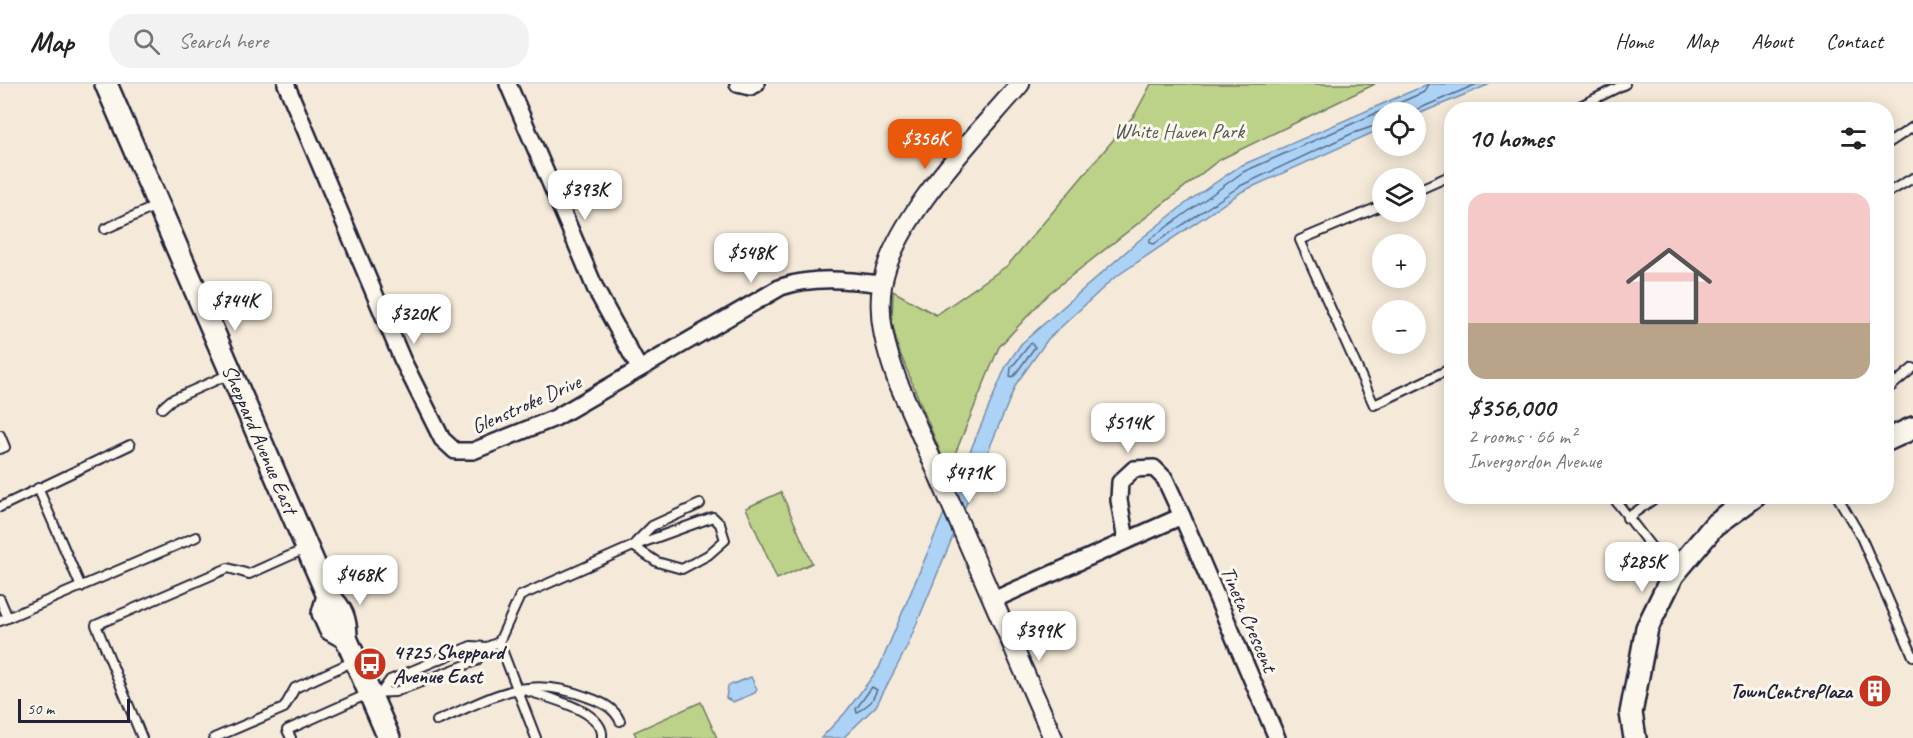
<!DOCTYPE html>
<html lang="en">
<head>
<meta charset="utf-8">
<style>
  :root { --surface:#fff; --page:#f2f2f2; --text:#222; --muted:#767676; --line:#e0e0e0; --accent:#ea580c }
  body { margin:0; font-family:Caveat,sans-serif; background:var(--page); color:var(--text); height:100vh; display:flex; flex-direction:column; font-size:22px; white-space:nowrap }
  * { box-sizing:border-box; margin:0 }
  p { font-size:20px; color:var(--muted) }
  .icon { flex:none; width:33px; height:33px; fill:none; stroke:currentColor; stroke-width:2; stroke-linecap:round; stroke-linejoin:round }
  .map { position:relative; flex:1; overflow:hidden }
  .side { position:absolute; left:1444px; top:18px; width:450px; height:402px; display:flex; flex-direction:column; background:var(--surface); border-radius:24px; box-shadow:0 3px 15px #0003 }
  .side>* { flex:none }
  .tools { position:absolute; left:1372px; top:18px; display:grid; gap:12px }
  .tools a { display:grid; place-items:center; width:54px; height:54px; border-radius:50%; background:var(--surface); box-shadow:0 3px 15px #0003; font-size:30px }
  .scale { position:absolute; left:18px; bottom:15px; width:112px; box-sizing:border-box; padding-left:6px; border:3px solid #22223b; border-top:0; font-size:16px; line-height:21px; white-space:nowrap; color:#22223b; -webkit-text-stroke:4px #fbf7ec; paint-order:stroke }
  .price { position:absolute; translate:-50% -51px; padding:0 14px; border-radius:12px; background:#fff; color:#222; font-size:20px; line-height:39px; filter:drop-shadow(0 2px 3px #0008) }
  .price::after { content:''; position:absolute; left:50%; top:36px; width:18px; height:14px; margin-left:-9px; background:inherit; clip-path:polygon(0 0,100% 0,50% 100%) }
  .price.current { background:var(--accent); color:#fff }
  ul { padding:0; list-style:none }
  li { display:grid; align-content:center; gap:12px; height:318px; padding:0 24px }
  li span { display:grid; place-items:center; height:186px; border-radius:18px; color:#555 }
  li>.icon { margin-inline-start:auto }
  span .icon { width:108px; height:108px; fill:#fffc; stroke-width:1 }
  li b { font-size:26px }
  h2 { display:flex; justify-content:space-between; align-items:center; height:72px; padding:0 24px; font-size:26px }
  header { display:flex; align-items:center; gap:36px; box-sizing:border-box; height:84px; padding:0 30px; background:var(--surface); border-bottom:2px solid var(--line) }
  header strong { font-size:28px }
  nav { display:flex; gap:33px; margin-inline-start:auto; font-size:21px }
  .search { width:420px; height:54px; background:var(--page); display:flex; align-items:center; gap:15px; box-sizing:border-box; padding:0 21px; border-radius:24px; color:var(--muted); font-size:22px }
  .map>svg:first-child { display:block }
  .green { fill:#bcd289; stroke:#6f7a62; stroke-width:1.5 }
  .water { fill:#acd3f6; stroke:#758cab; stroke-width:1.5 }
  .lines { fill:none; stroke-linecap:round; stroke-linejoin:round }
  .shore { stroke:#596986; stroke-width:1.5 }
  .service-casing { stroke:#22223b; stroke-width:12 }
  .minor-casing { stroke:#22223b; stroke-width:20 }
  .tertiary-casing { stroke:#22223b; stroke-width:22 }
  .secondary-casing { stroke:#22223b; stroke-width:26 }
  .service { stroke:#fbf7ec; stroke-width:8 }
  .minor { stroke:#fbf7ec; stroke-width:15 }
  .tertiary { stroke:#fbf7ec; stroke-width:18 }
  .secondary { stroke:#fbf7ec; stroke-width:21 }
  .labels { text-anchor:middle; stroke-width:6; stroke-linejoin:round; paint-order:stroke }
  .park-label { font-size:21px; fill:#505752; stroke:#fbf7ec }
  .street-label { font-size:21px; fill:#22223b; stroke:#fbf7ec }
  .poi-label { font-size:21px; font-weight:bold; fill:#22223b; stroke:#fbf7ec; text-anchor:start }
</style>
</head>
<body>
<header>
<strong>Map</strong>
<div class="search"><svg class="icon" aria-label="search" viewBox="0 0 24 24"><circle cx="10" cy="10" r="6"/><path d="M15 15l6 6"/></svg>Search here</div>
<nav><a>Home</a><a>Map</a><a>About</a><a>Contact</a></nav>
</header>
<div class="map">
<svg width="1913" height="654" viewBox="0 0 1913 654">
  <rect width="100%" height="100%" fill="#f5ead9"/>
  <filter id="ink" filterUnits="userSpaceOnUse"><feTurbulence type="fractalNoise" baseFrequency=".0167" numOctaves="2"/><feDisplacementMap in="SourceGraphic" scale="12" xChannelSelector="R" yChannelSelector="G"/><feConvolveMatrix kernelMatrix="1 2 1 2 8 2 1 2 1" color-interpolation-filters="sRGB"/></filter>
  <g filter="url(#ink)">
    <!-- green -->
    <g class="green">
      <path d="M1151,0H1375L1219,76L1048,210L999,263L948,387L898,264L892,238L893,207L936,231L1008,181L1135,30Z"/>
      <path d="M781,408L812,479L777,495L746,424Z"/>
      <path d="M701,618L717,654H637L634,648Z"/>
    </g>
    <!-- water -->
    <g class="water">
      <path d="M1428,0H1490L1416,31V28H1383V44L1243,107L1114,194L1048,255L1016,300L907,563L876,622L843,654H821L845,629L879,584L1006,282L1021,260L1137,158L1190,116L1240,82Z"/>
      <path d="M751,593L757,605L755,609L733,618L726,614L728,602Z"/>
    </g>
    <g class="lines">
      <!-- shore -->
      <g class="shore">
        <path d="M1411,28L1477,0"/>
        <path d="M1383,39L1351,50L1240,102L1154,160L1149,159L1150,155L1243,88L1424,8L1428,0"/>
        <path d="M1031,259L1035,263L1014,292L1010,293L1011,284Z"/>
        <path d="M872,603L877,606L871,618L857,629L856,625Z"/>
      </g>
      <defs>
        <g id="service">
          <path d="M1582,26L1580,22L1625,0"/>
          <path d="M1887,60L1913,43"/>
          <path d="M1416,107L1452,91"/>
          <path d="M1887,109L1913,94"/>
          <path d="M1383,121L1300,156L1374,321L1452,284"/>
          <path d="M105,145L156,122"/>
          <path d="M1887,306L1913,284"/>
          <path d="M162,324L171,316L230,290"/>
          <path d="M0,351L5,363L0,365"/>
          <path d="M38,404L81,503"/>
          <path d="M1612,412L1672,490"/>
          <path d="M1837,412L1861,453L1913,572"/>
          <path d="M0,423L130,361"/>
          <path d="M1627,434L1658,412"/>
          <path d="M636,458L652,442L700,420"/>
          <path d="M0,515L8,534"/>
          <path d="M0,537L196,453"/>
          <path d="M499,558L536,654"/>
          <path d="M518,604C540,612 606,625 602,654"/>
          <path d="M382,607L390,596L471,562L487,563"/>
          <path d="M437,637C494,613 526,589 587,613C601,618 614,623 620,637"/>
          <path d="M142,654L96,541L228,484L249,490L305,465"/>
          <path d="M214,654L284,624L295,604L354,577"/>
          <path d="M291,654L287,646L370,609L395,608L476,577L487,563L499,558L520,512L633,462L713,433L720,440L725,456L708,471L682,485L657,478L633,462"/>
        </g>
        <g id="minor">
          <path d="M286,0L402,275L442,355L455,367H473L555,334L781,203C814,192 848,196 882,200"/>
          <path d="M508,0L596,206L639,284"/>
          <path d="M738,0L750,3L756,0"/>
          <path d="M1126,456L1119,416L1120,398L1134,385L1154,384L1165,395L1182,432"/>
          <path d="M993,516L1182,432L1277,654"/>
        </g>
        <path id="tertiary" d="M1020,0C978,50 891,137 882,202C877,235 886,265 897,296L1053,654"/>
        <g id="secondary">
          <path id="s1" d="M106,0L328,512C342,524 346,536 346,554L389,654"/>
          <path d="M1887,356L1913,344"/>
          <path d="M328,512L323,529L330,545L346,554"/>
          <path d="M1635,654L1631,629L1647,544L1673,491L1714,442L1755,412"/>
        </g>
      </defs>
      <!-- service casing -->
      <use href="#service" class="service-casing"/>
      <!-- minor casing -->
      <use href="#minor" class="minor-casing"/>
      <!-- tertiary casing -->
      <use href="#tertiary" class="tertiary-casing"/>
      <!-- secondary casing -->
      <use href="#secondary" class="secondary-casing"/>
      <!-- service -->
      <use href="#service" class="service"/>
      <!-- minor -->
      <use href="#minor" class="minor"/>
      <!-- tertiary -->
      <use href="#tertiary" class="tertiary"/>
      <!-- secondary -->
      <use href="#secondary" class="secondary"/>
    </g>
  </g>
  <!-- icons -->
  <defs>
    <symbol id="bus-disc" viewBox="-11 -11 22 22"><circle r="9.5" fill="#c8321e" stroke="#fbf7ec"/><path d="M-5-6H5V4H4V6H2V4H-2V6H-4V4H-5ZM-3.5-4V0h7V-4ZM-3.5 1.2v1.5H-2V1.2ZM2 1.2v1.5H3.5V1.2Z" fill="#fff"/></symbol>
    <symbol id="building-disc" viewBox="-11 -11 22 22"><circle r="9.5" fill="#c8321e" stroke="#fbf7ec"/><path d="M-4-6H4V6H1V3H-1V6H-4ZM-2.5-4.3h1.7v1.8h-1.7ZM.8-4.3h1.7v1.8H.8ZM-2.5-1h1.7V.8h-1.7ZM.8-1h1.7V.8H.8Z" fill="#fff"/></symbol>
  </defs>
  <g fill-rule="evenodd">
    <use href="#bus-disc" x="351" y="561" width="38" height="38"/>
    <use href="#building-disc" x="1856" y="588" width="38" height="38"/>
  </g>
  <g class="labels">
    <!-- park labels -->
    <g class="park-label">
      <text x="1179" y="54">White Haven Park</text>
    </g>
    <!-- street labels -->
    <g class="street-label">
      <text transform="translate(526 320) rotate(-24)" y="7">Glenstroke Drive</text>
      <text dy="7" stroke="none"><textPath href="#s1" startOffset="387">Sheppard Avenue East</textPath></text>
      <text transform="translate(1249 535) rotate(67)" y="7">Tineta Crescent</text>
    </g>
    <!-- poi labels -->
    <g class="poi-label">
      <text x="393" y="575">4725 Sheppard<tspan x="393" dy="24">Avenue East</tspan></text>
      <text x="1852" y="614" text-anchor="end">TownCentrePlaza</text>
    </g>
  </g>
</svg>
<div class="tools">
<a><svg class="icon" aria-label="locate" viewBox="0 0 24 24"><circle cx="12" cy="12" r="6"/><path d="M12 2v4M12 18v4M2 12h4M18 12h4"/></svg></a>
<a><svg class="icon" aria-label="layers" viewBox="0 0 24 24"><path d="M12 4l9 5-9 5-9-5zM3 14l9 5 9-5"/></svg></a>
<a>+</a>
<a>−</a>
</div>
<div class="scale">50 m</div>
<b class="price current" style="left:925px;top:86px">$356K</b>
<b class="price" style="left:585px;top:137px">$393K</b>
<b class="price" style="left:751px;top:200px">$548K</b>
<b class="price" style="left:235px;top:248px">$744K</b>
<b class="price" style="left:414px;top:261px">$320K</b>
<b class="price" style="left:1128px;top:370px">$514K</b>
<b class="price" style="left:969px;top:420px">$471K</b>
<b class="price" style="left:1642px;top:509px">$285K</b>
<b class="price" style="left:360px;top:522px">$468K</b>
<b class="price" style="left:1039px;top:578px">$399K</b>
<section class="side">
<h2>10 homes<svg class="icon" aria-label="filters" viewBox="0 0 24 24"><path d="M4 7h16M4 17h16"/><circle cx="9" cy="7" r="2"/><circle cx="15" cy="17" r="2"/></svg></h2>
<ul>
<li><span style="background:linear-gradient(#f6c9c9 70%,#b9a48a 0)"><svg class="icon" aria-label="home" viewBox="0 0 24 24"><path d="M3 11l9-7 9 7M6 9v11h12V9"/></svg></span><div><b>$356,000</b><p>2 rooms · 66 m²</p><p>Invergordon Avenue</p></div></li>
</ul>
</section>
</div>
</body>
</html>
